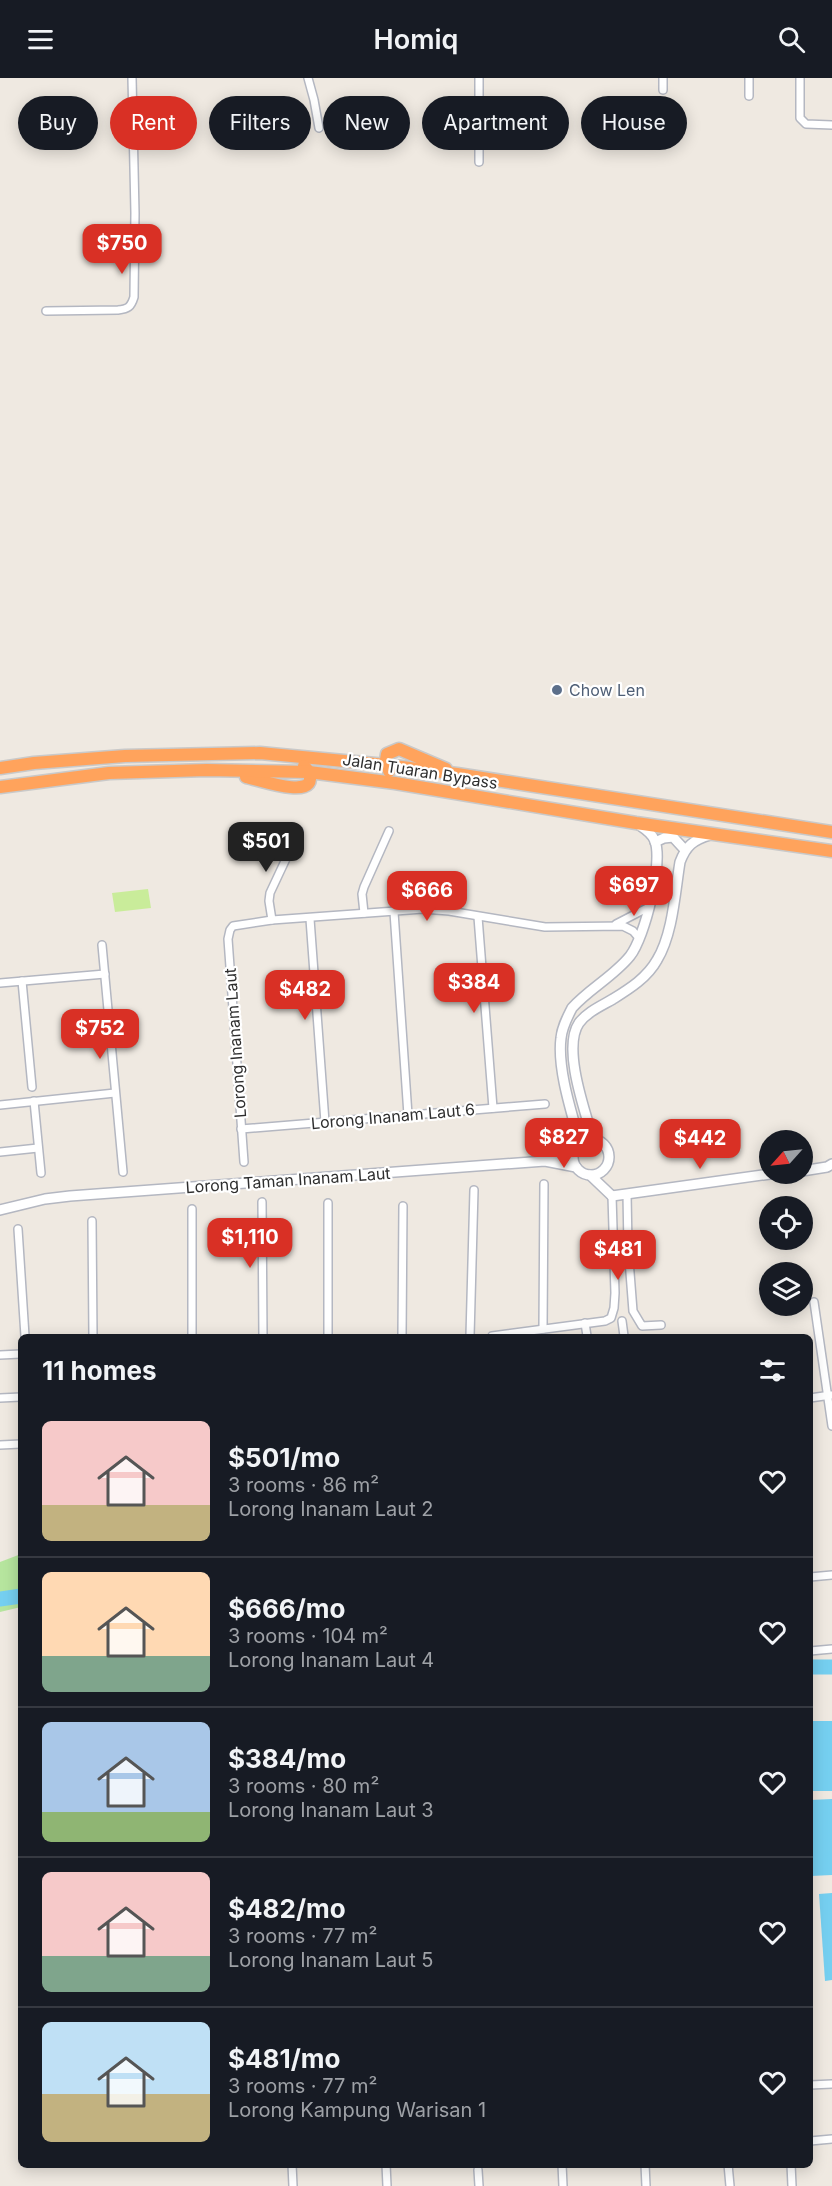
<!DOCTYPE html>
<html lang="en">
<head>
<meta charset="utf-8">
<style>
  :root { --surface:#171b24; --page:#20242c; --text:#f1f3f6; --muted:#9ea1a6; --line:#363941; --accent:#d93025 }
  body { margin:0; font-family:Inter,sans-serif; background:var(--page); color:var(--text); height:100vh; display:flex; flex-direction:column; font-size:22px; white-space:nowrap }
  * { box-sizing:border-box; margin:0 }
  p { font-size:20px; color:var(--muted) }
  .icon { flex:none; width:33px; height:33px; fill:none; stroke:currentColor; stroke-width:2; stroke-linecap:round; stroke-linejoin:round }
  .map { position:relative; flex:1; overflow:hidden }
  .drawer { position:absolute; left:18px; top:1256px; width:795px; height:834px; display:flex; flex-direction:column; background:var(--surface); border-radius:9px; box-shadow:0 3px 15px #0003 }
  .drawer>* { flex:none }
  .top-card { position:absolute; left:18px; top:18px; width:796px; height:54px; display:flex; gap:12px }
  .needle { width:39px; rotate:243deg }
  .fabs { position:absolute; left:759px; top:1052px; display:grid; gap:12px }
  .fabs a { display:grid; place-items:center; width:54px; height:54px; border-radius:50%; background:var(--surface); box-shadow:0 3px 15px #0003; font-size:30px }
  .price { position:absolute; translate:-50% -51px; padding:0 14px; border-radius:12px; background:var(--accent); color:#fff; font-size:20px; line-height:39px; filter:drop-shadow(0 2px 3px #0008) }
  .price::after { content:''; position:absolute; left:50%; top:36px; width:18px; height:14px; margin-left:-9px; background:inherit; clip-path:polygon(0 0,100% 0,50% 100%) }
  .price.selected { background:#222; color:#fff }
  ul { padding:0; list-style:none }
  li { display:flex; align-items:center; gap:18px; height:150px; padding:0 24px }
  li+li { border-top:2px solid var(--line) }
  li span { display:grid; place-items:center; flex:none; width:168px; height:120px; border-radius:9px; color:#555 }
  li>.icon { margin-inline-start:auto }
  span .icon { width:72px; height:72px; fill:#fffc; stroke-width:1 }
  li b { font-size:26px }
  h2 { display:flex; justify-content:space-between; align-items:center; height:72px; padding:0 24px; font-size:26px }
  .chip { padding:0 21px; border-radius:27px; background:var(--surface); box-shadow:0 3px 15px #0003; font-size:21px; line-height:54px }
  .chip.selected { background:var(--accent); color:#fff }
  header { display:flex; justify-content:space-between; align-items:center; height:78px; padding:0 24px; background:var(--surface); font-size:27px; font-weight:600 }
  .map>svg:first-child { display:block }
  .green { fill:#b6e59e }
  .pitch { fill:#c9ec9a }
  .water { fill:#75cff0 }
  .lines { fill:none; stroke-linecap:round; stroke-linejoin:round }
  .river { stroke:#75cff0; stroke-width:15 }
  .street-casing { stroke:#b4b7c1; stroke-width:10 }
  .secondary-casing { stroke:#b4b7c1; stroke-width:12 }
  .highway-casing { stroke:#c9c9c9; stroke-width:15 }
  .street { stroke:#fff; stroke-width:7 }
  .secondary { stroke:#fff; stroke-width:9 }
  .highway { stroke:#ffa35c; stroke-width:12 }
  .service-dot { fill:#5c6f8a; stroke:#fff; stroke-width:2 }
  .labels { text-anchor:middle; stroke-width:4.5; stroke-linejoin:round; paint-order:stroke }
  .service-label { font-size:16px; fill:#4e5e75; stroke:#fff; text-anchor:start }
  .street-label { font-size:16px; fill:#2e2e2e; stroke:#fff }
</style>
</head>
<body>
<header><svg class="icon" aria-label="menu" viewBox="0 0 24 24"><path d="M4 6h16M4 12h16M4 18h16"/></svg>Homiq<svg class="icon" aria-label="search" viewBox="0 0 24 24"><circle cx="10" cy="10" r="6"/><path d="M15 15l6 6"/></svg></header>
<div class="map">
<svg width="832" height="2108" viewBox="0 0 832 2108">
  <rect width="100%" height="100%" fill="#efe9e1"/>
  <!-- green -->
  <path class="green" d="M21,1476V1529L0,1534V1484Z"/>
  <!-- pitch -->
  <path class="pitch" d="M148,811L151,830L115,834L112,815Z"/>
  <!-- water -->
  <g class="water">
    <rect x="810" y="1643" width="22" height="70"/>
    <path d="M832,1721V1797L811,1798L810,1722Z"/>
    <path d="M832,1815V1902L825,1903L819,1816Z"/>
  </g>
  <g class="lines">
    <!-- river -->
    <g class="river">
      <path d="M0,1521L21,1518"/>
      <path d="M810,1589H832"/>
    </g>
    <defs>
      <g id="street">
        <path d="M308,0L314,22L319,50"/>
        <path d="M663,0V12"/>
        <path d="M800,0V40L806,46L832,47"/>
        <path d="M749,18V0"/>
        <path d="M479,84V0"/>
        <path d="M46,233L118,232C128,231 131,229 134,219L135,135L132,0"/>
        <path d="M394,834L408,1037"/>
        <path d="M364,835L362,816L364,809L389,753"/>
        <path d="M478,839L493,1030"/>
        <path d="M310,841L325,1044"/>
        <path d="M272,842L269,823L270,815L299,753"/>
        <path d="M616,846L649,829"/>
        <path d="M102,867L123,1094"/>
        <path d="M22,903L32,1009"/>
        <path d="M0,905L105,896"/>
        <path d="M34,1023L41,1095"/>
        <path d="M0,1027L115,1015"/>
        <path d="M241,1051L545,1026"/>
        <path d="M0,1074L38,1070"/>
        <path d="M244,1084L228,861L230,852L233,848L272,842L423,831L449,833L545,849L623,848L633,853L639,860"/>
        <path d="M627,1116L628,1169L633,1233L642,1248L661,1247"/>
        <path d="M262,1124L263,1258"/>
        <path d="M328,1125V1258"/>
        <path d="M192,1131V1258"/>
        <path d="M92,1143L93,1258"/>
        <path d="M18,1151L25,1258"/>
        <path d="M814,1224L832,1348"/>
        <path d="M622,1243L624,1258"/>
        <path d="M585,1245L587,1258"/>
        <path d="M543,1251L544,1106"/>
        <path d="M402,1258L403,1128"/>
        <path d="M470,1258L474,1112"/>
        <path d="M492,1258L605,1243L611,1240L614,1230L615,1215L612,1118"/>
        <path d="M0,1277L21,1276"/>
        <path d="M0,1320L21,1319"/>
        <path d="M810,1320L831,1317"/>
        <path d="M0,1367L21,1366"/>
        <path d="M810,1499L832,1497"/>
        <path d="M810,1573L832,1571"/>
        <path d="M810,2007L832,2006"/>
        <path d="M810,2063L832,2061"/>
        <path d="M292,2086L293,2108"/>
        <path d="M386,2086L387,2108"/>
        <path d="M562,2086L563,2108"/>
        <path d="M645,2086L646,2108"/>
        <path d="M728,2086L730,2108"/>
        <path d="M791,2086L792,2108"/>
        <path d="M478,2092L479,2108"/>
      </g>
      <g id="secondary">
        <path d="M655,764L664,760L673,759L685,772"/>
        <circle cx="591" cy="1079" r="18"/>
        <path d="M593,1061C585,1033 562,970 579,945C587,934 601,928 613,921C629,911 647,900 657,882C673,856 675,814 680,784C686,768 693,762 710,757"/>
        <path d="M580,1065C572,1036 557,991 561,960C562,949 567,940 572,930C589,911 614,898 630,878C645,859 663,785 655,763C652,755 645,751 639,747"/>
        <path d="M548,1082L574,1074"/>
        <path d="M802,1093L827,1089L832,1086"/>
        <path d="M590,1097L612,1118"/>
        <path d="M612,1118L777,1095"/>
        <path d="M0,1132L45,1121L70,1118L545,1083L576,1089"/>
      </g>
      <g id="highway">
        <path d="M0,690L34,685L125,678L260,675L386,687L457,696L832,754"/>
        <path d="M389,693L386,682L387,676L399,671L446,691"/>
        <path d="M246,699C258,701 309,720 310,701C311,696 307,691 304,688"/>
        <path d="M0,709L109,695L207,692L309,694L395,705L636,745L832,773"/>
      </g>
    </defs>
    <!-- street casing -->
    <use href="#street" class="street-casing"/>
    <!-- secondary casing -->
    <use href="#secondary" class="secondary-casing"/>
    <!-- highway casing -->
    <use href="#highway" class="highway-casing"/>
    <!-- street -->
    <use href="#street" class="street"/>
    <!-- secondary -->
    <use href="#secondary" class="secondary"/>
    <!-- highway -->
    <use href="#highway" class="highway"/>
  </g>
  <!-- markers -->
  <circle class="service-dot" cx="557" cy="612" r="6"/>
  <g class="labels">
    <!-- service labels -->
    <g class="service-label">
      <text x="569" y="618">Chow Len</text>
    </g>
    <!-- street labels -->
    <g class="street-label">
      <text transform="translate(420 693) rotate(9)" y="6">Jalan Tuaran Bypass</text>
      <text transform="translate(235 965) rotate(-94)" y="6">Lorong Inanam Laut</text>
      <text transform="translate(393 1038) rotate(-5)" y="6">Lorong Inanam Laut 6</text>
      <text transform="translate(288 1102) rotate(-4)" y="6">Lorong Taman Inanam Laut</text>
    </g>
  </g>
</svg>
<div class="fabs">
<a><svg class="needle" viewBox="-14 -14 28 28"><path d="M0-13l5 13h-10z" fill="#e53935"/><path d="M0 13l5-13h-10z" fill="#9ea1a6"/></svg></a>
<a><svg class="icon" aria-label="locate" viewBox="0 0 24 24"><circle cx="12" cy="12" r="6"/><path d="M12 2v4M12 18v4M2 12h4M18 12h4"/></svg></a>
<a><svg class="icon" aria-label="layers" viewBox="0 0 24 24"><path d="M12 4l9 5-9 5-9-5zM3 14l9 5 9-5"/></svg></a>
</div>
<b class="price" style="left:122px;top:197px">$750</b>
<b class="price selected" style="left:266px;top:795px">$501</b>
<b class="price" style="left:634px;top:839px">$697</b>
<b class="price" style="left:427px;top:844px">$666</b>
<b class="price" style="left:474px;top:936px">$384</b>
<b class="price" style="left:305px;top:943px">$482</b>
<b class="price" style="left:100px;top:982px">$752</b>
<b class="price" style="left:564px;top:1091px">$827</b>
<b class="price" style="left:700px;top:1092px">$442</b>
<b class="price" style="left:250px;top:1191px">$1,110</b>
<b class="price" style="left:618px;top:1203px">$481</b>
<div class="top-card">
<a class="chip">Buy</a>
<a class="chip selected">Rent</a>
<a class="chip">Filters</a>
<a class="chip">New</a>
<a class="chip">Apartment</a>
<a class="chip">House</a>
</div>
<section class="drawer">
<h2>11 homes<svg class="icon" aria-label="filters" viewBox="0 0 24 24"><path d="M4 7h16M4 17h16"/><circle cx="9" cy="7" r="2"/><circle cx="15" cy="17" r="2"/></svg></h2>
<ul>
<li><span style="background:linear-gradient(#f6c9c9 70%,#c2b280 0)"><svg class="icon" aria-label="home" viewBox="0 0 24 24"><path d="M3 11l9-7 9 7M6 9v11h12V9"/></svg></span><div><b>$501/mo</b><p>3 rooms · 86 m²</p><p>Lorong Inanam Laut 2</p></div><svg class="icon" aria-label="heart" viewBox="0 0 24 24"><path d="M12 20l-8-8c-3-5 5-10 8-4 3-6 11-1 8 4z"/></svg></li>
<li><span style="background:linear-gradient(#ffd9b3 70%,#7fa58c 0)"><svg class="icon" aria-label="home" viewBox="0 0 24 24"><path d="M3 11l9-7 9 7M6 9v11h12V9"/></svg></span><div><b>$666/mo</b><p>3 rooms · 104 m²</p><p>Lorong Inanam Laut 4</p></div><svg class="icon" aria-label="heart" viewBox="0 0 24 24"><path d="M12 20l-8-8c-3-5 5-10 8-4 3-6 11-1 8 4z"/></svg></li>
<li><span style="background:linear-gradient(#a9c7e8 75%,#8fb573 0)"><svg class="icon" aria-label="home" viewBox="0 0 24 24"><path d="M3 11l9-7 9 7M6 9v11h12V9"/></svg></span><div><b>$384/mo</b><p>3 rooms · 80 m²</p><p>Lorong Inanam Laut 3</p></div><svg class="icon" aria-label="heart" viewBox="0 0 24 24"><path d="M12 20l-8-8c-3-5 5-10 8-4 3-6 11-1 8 4z"/></svg></li>
<li><span style="background:linear-gradient(#f6c9c9 70%,#7fa58c 0)"><svg class="icon" aria-label="home" viewBox="0 0 24 24"><path d="M3 11l9-7 9 7M6 9v11h12V9"/></svg></span><div><b>$482/mo</b><p>3 rooms · 77 m²</p><p>Lorong Inanam Laut 5</p></div><svg class="icon" aria-label="heart" viewBox="0 0 24 24"><path d="M12 20l-8-8c-3-5 5-10 8-4 3-6 11-1 8 4z"/></svg></li>
<li><span style="background:linear-gradient(#bfe0f5 60%,#c2b280 0)"><svg class="icon" aria-label="home" viewBox="0 0 24 24"><path d="M3 11l9-7 9 7M6 9v11h12V9"/></svg></span><div><b>$481/mo</b><p>3 rooms · 77 m²</p><p>Lorong Kampung Warisan 1</p></div><svg class="icon" aria-label="heart" viewBox="0 0 24 24"><path d="M12 20l-8-8c-3-5 5-10 8-4 3-6 11-1 8 4z"/></svg></li>
</ul>
</section>
</div>
</body>
</html>
